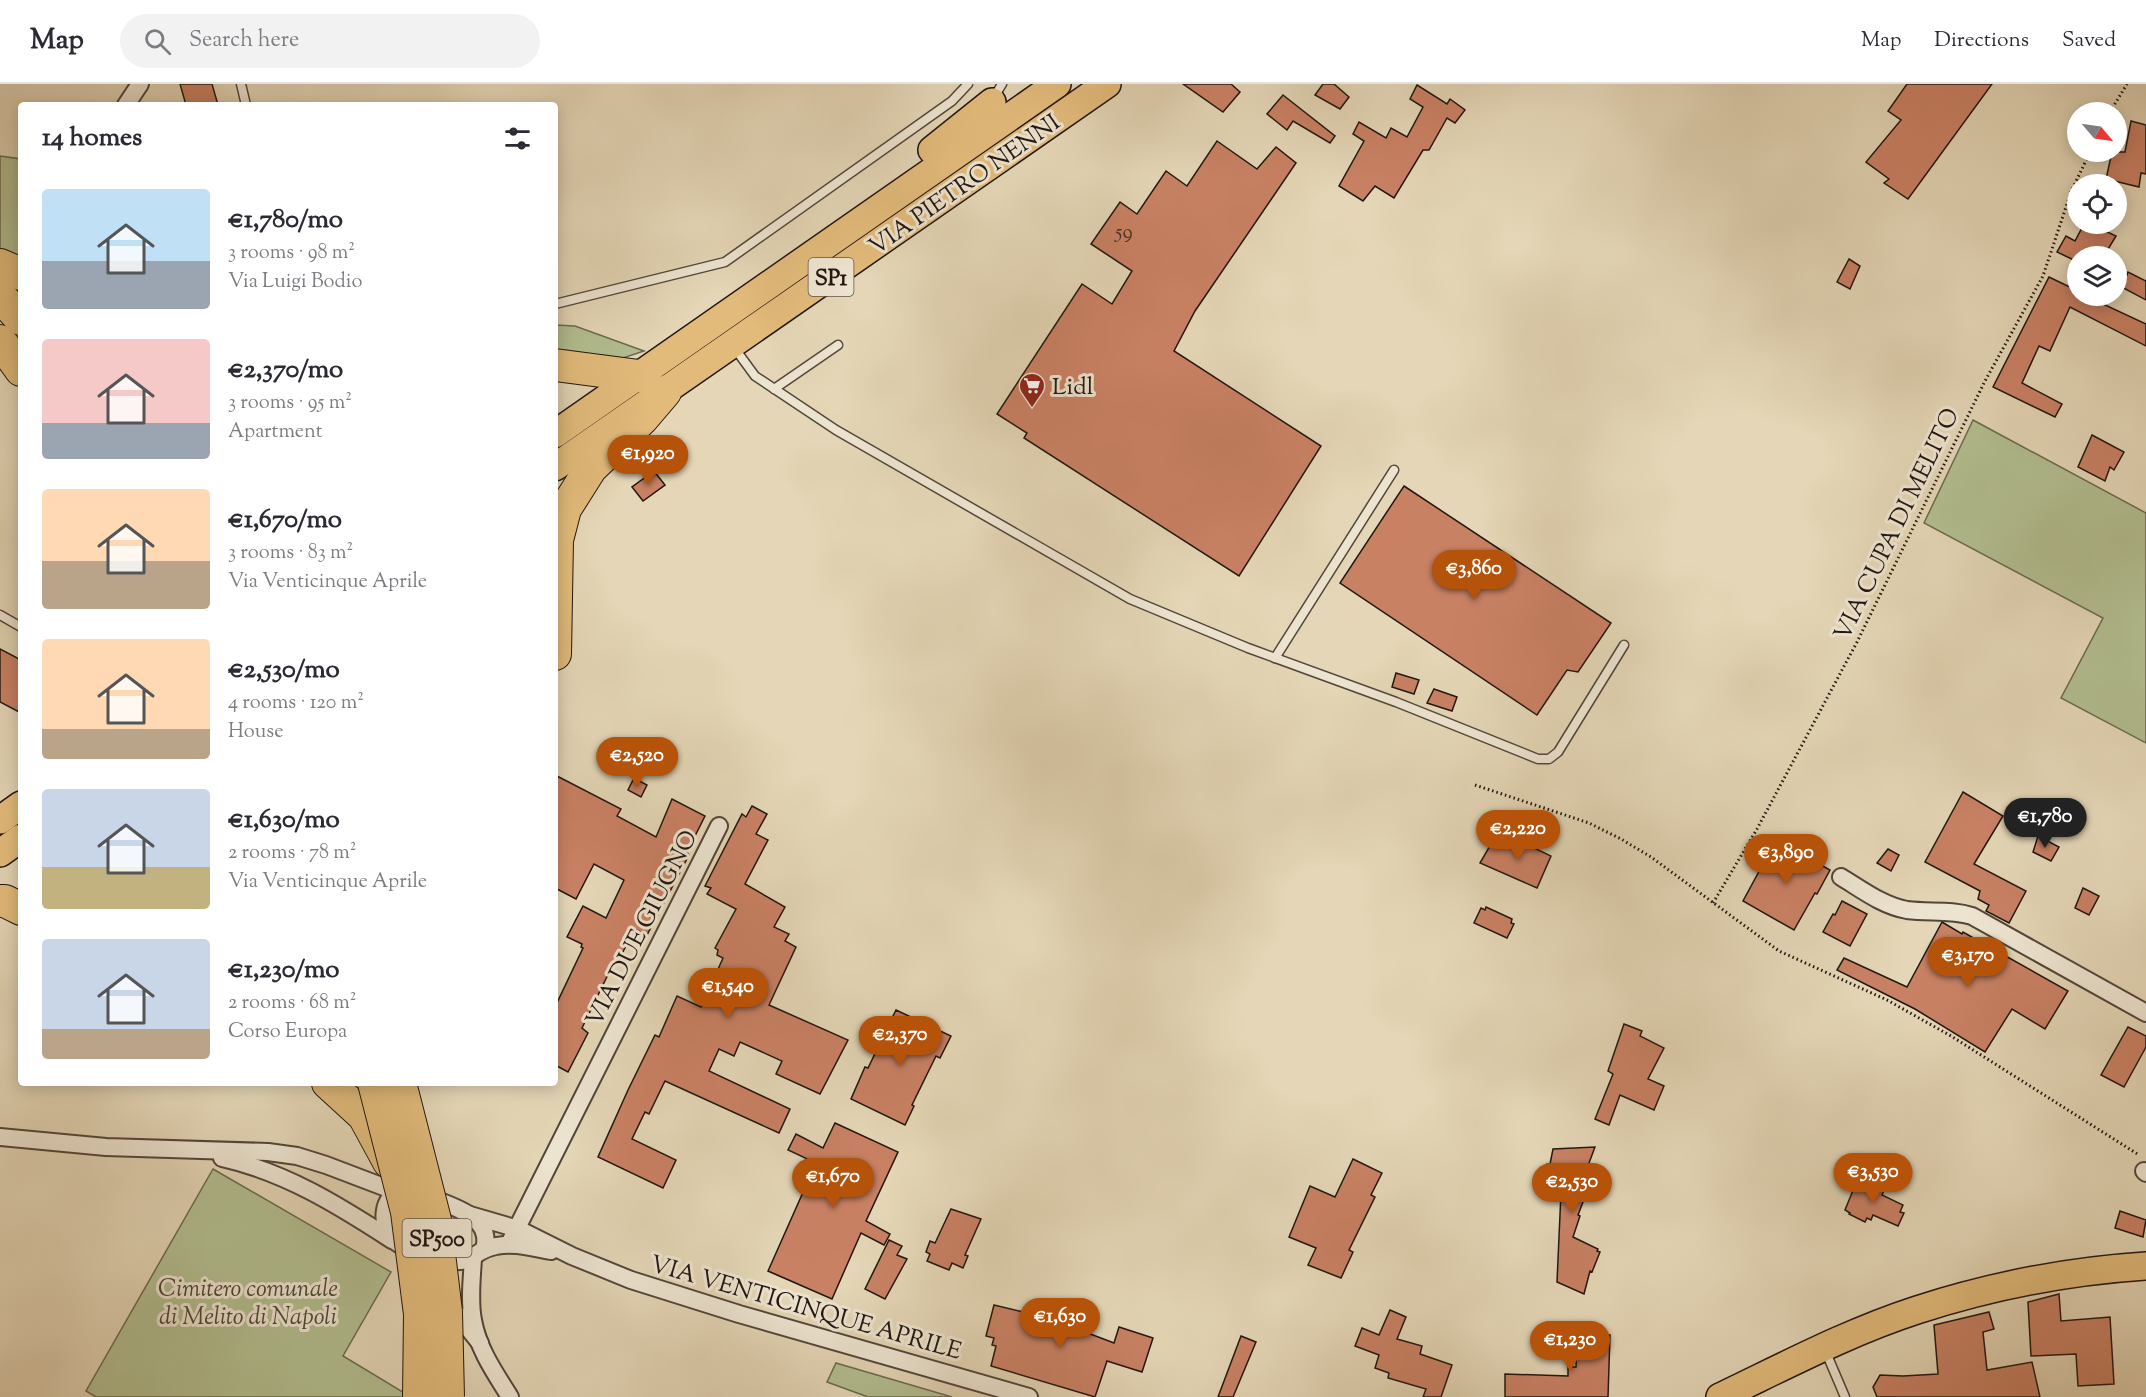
<!DOCTYPE html>
<html lang="en">
<head>
<meta charset="utf-8">
<style>
  :root { --surface:#fff; --page:#f2f2f3; --text:#2b2b33; --muted:#7c7c81; --line:#e1e1e2; --accent:#b45309 }
  body { margin:0; font-family:"Sorts Mill Goudy",serif; background:var(--page); color:var(--text); height:100vh; display:flex; flex-direction:column; font-size:22px; white-space:nowrap }
  * { box-sizing:border-box; margin:0 }
  p { font-size:20px; color:var(--muted) }
  .icon { flex:none; width:33px; height:33px; fill:none; stroke:currentColor; stroke-width:2; stroke-linecap:round; stroke-linejoin:round }
  .map { position:relative; flex:1; overflow:hidden }
  .drawer { position:absolute; left:18px; top:18px; width:540px; height:984px; display:flex; flex-direction:column; background:var(--surface); border-radius:6px; box-shadow:0 3px 15px #0003 }
  .drawer>* { flex:none }
  .needle { width:39px; rotate:119deg }
  .tools { position:absolute; left:2067px; top:18px; display:grid; gap:12px }
  .tools a { display:grid; place-items:center; width:60px; height:60px; border-radius:50%; background:var(--surface); box-shadow:0 3px 15px #0003; font-size:30px }
  .price { position:absolute; translate:-50% -51px; padding:0 14px; border-radius:21px; background:var(--accent); color:#fff; font-size:20px; line-height:39px; filter:drop-shadow(0 2px 3px #0008) }
  .price::after { content:''; position:absolute; left:50%; top:36px; width:18px; height:14px; margin-left:-9px; background:inherit; clip-path:polygon(0 0,100% 0,50% 100%) }
  .price.active { background:#222; color:#fff }
  ul { padding:0; list-style:none }
  li { display:flex; align-items:center; gap:18px; height:150px; padding:0 24px }
  li span { display:grid; place-items:center; flex:none; width:168px; height:120px; border-radius:6px; color:#555 }
  li>.icon { margin-inline-start:auto }
  span .icon { width:72px; height:72px; fill:#fffc; stroke-width:1 }
  li b { font-size:26px }
  h2 { display:flex; justify-content:space-between; align-items:center; height:72px; padding:0 24px; font-size:26px }
  header { display:flex; align-items:center; gap:36px; box-sizing:border-box; height:84px; padding:0 30px; background:var(--surface); border-bottom:2px solid var(--line) }
  header strong { font-size:28px }
  nav { display:flex; gap:33px; margin-inline-start:auto; font-size:21px }
  .search { width:420px; height:54px; background:var(--page); display:flex; align-items:center; gap:15px; box-sizing:border-box; padding:0 21px; border-radius:33px; color:var(--muted); font-size:22px }
  .map>svg:first-child { display:block }
  .green { fill:#b2be90; stroke:#6a6a50; stroke-width:1.5 }
  .building { fill:#c98164; stroke:#211610; stroke-width:1.5 }
  .lines { fill:none; stroke-linecap:round; stroke-linejoin:round }
  .lane-casing { stroke:#52463a; stroke-width:11 }
  .street-casing { stroke:#52463a; stroke-width:20 }
  .primary-casing { stroke:#211610; stroke-width:30 }
  .highway-casing { stroke:#211610; stroke-width:34 }
  .path { stroke:#211610; stroke-width:3; stroke-dasharray:1.5 3; stroke-linecap:butt }
  .lane { stroke:#ede4d0; stroke-width:8 }
  .street { stroke:#ede4d0; stroke-width:16 }
  .primary { stroke:#e2bb7b; stroke-width:27 }
  .highway { stroke:#e2bb7b; stroke-width:32 }
  .highway-bridge-casing { stroke:#211610; stroke-width:34; stroke-linecap:butt }
  .highway-bridge { stroke:#e2bb7b; stroke-width:32 }
  .labels { text-anchor:middle; stroke-width:6; stroke-linejoin:round; paint-order:stroke }
  .number-label { font-size:21px; fill:#4b3125 }
  .shield { fill:#ede4d0; stroke:#5e544a; stroke-width:1.5 }
  .shield-label { font-size:22px; font-weight:bold; fill:#211610 }
  .street-label { font-size:24px; fill:#211610; stroke:#ede4d0 }
  .poi-label { font-size:24px; fill:#211610; stroke:#ede4d0; text-anchor:start }
  .park-label { font-size:24px; font-style:italic; fill:#4c4836; stroke:#ede4d0 }
</style>
</head>
<body>
<header>
<strong>Map</strong>
<div class="search"><svg class="icon" aria-label="search" viewBox="0 0 24 24"><circle cx="10" cy="10" r="6"/><path d="M15 15l6 6"/></svg>Search here</div>
<nav><a>Map</a><a>Directions</a><a>Saved</a></nav>
</header>
<div class="map">
<svg width="2146" height="1313" viewBox="0 0 2146 1313">
  <rect width="100%" height="100%" fill="#e4d6b6"/>
  <filter id="stains"><feTurbulence type="fractalNoise" baseFrequency=".00333" numOctaves="4"/><feColorMatrix values="0 0 0 0 .2 0 0 0 0 .09 0 0 0 0 .02 0 0 0 .5 -.17"/></filter>
  <radialGradient id="worn" r=".72"><stop offset=".6" stop-color="#630" stop-opacity="0"/><stop offset="1" stop-color="#630" stop-opacity=".3"/></radialGradient>
  <!-- green -->
  <g class="green">
    <path d="M0,72L21,75V211L3,190L0,169Z"/>
    <path d="M555,241L575,242L644,267L617,276L555,273Z"/>
    <path d="M1973,336L2146,429V659L2061,614L2103,534L1924,439Z"/>
    <path d="M213,1085L391,1188L343,1272L411,1313H96L86,1307Z"/>
    <path d="M836,1279L952,1313H868L827,1298Z"/>
  </g>
  <!-- building -->
  <g class="building">
    <path d="M180,0H212L218,21H186Z"/>
    <path d="M1183,0H1231L1240,8L1223,28Z"/>
    <path d="M1323,0H1334L1349,13L1340,25L1315,11Z"/>
    <path d="M1907,0H1992L1908,115L1884,99L1889,95L1866,78L1901,36L1888,27Z"/>
    <path d="M1417,1L1447,20L1450,15L1465,26L1455,39L1447,34L1429,66H1423L1394,114L1375,102L1363,117L1339,102L1364,57L1353,50L1359,38L1386,54L1391,44L1407,53L1423,23L1410,15Z"/>
    <path d="M1283,11L1335,52L1330,59L1293,37L1287,46L1267,30Z"/>
    <path d="M2131,37L2146,41V90L2141,89L2139,103L2106,95L2112,68H2125Z"/>
    <path d="M1217,57L1257,85L1276,63L1296,79L1195,227L1174,267L1321,362L1239,492L1024,354L1027,349L997,330L1082,200L1112,220L1132,187L1091,160L1120,118L1137,130L1166,87L1187,102Z"/>
    <path d="M2084,140H2091L2116,152L2104,172H2078V178L2057,168L2066,152L2075,157Z"/>
    <path d="M1849,175L1860,182L1850,205L1837,198Z"/>
    <path d="M2116,186L2127,191L2128,188L2146,197V216L2116,200Z"/>
    <path d="M2049,193L2078,207V212H2086L2146,240V262L2070,223L2050,267L2039,262L2022,299L2062,320L2055,333L1993,303Z"/>
    <path d="M2092,351L2124,368L2114,386L2110,383L2105,397L2078,383Z"/>
    <path d="M654,387L665,401L643,417L632,403Z"/>
    <path d="M1404,402L1611,539L1578,588L1567,586L1537,631L1340,499Z"/>
    <path d="M0,565L21,576V629L0,618Z"/>
    <path d="M1396,589L1419,596L1414,610L1392,603Z"/>
    <path d="M1434,605L1457,613L1452,627L1427,619Z"/>
    <path d="M555,691L621,725L617,732L656,753L672,715L705,732L687,768L689,771L647,851L634,845L621,872L618,870L582,944L588,949L568,988L555,981V923L583,864L581,863L582,860L567,853L583,822L606,834L624,796L594,780L576,815L555,804Z"/>
    <path d="M634,694L647,701L641,713L628,706Z"/>
    <path d="M1963,708L2003,732L1974,780L2026,807L2009,839L1986,827L1989,821L1978,815L1980,807L1925,778Z"/>
    <path d="M752,722L767,730L756,750L768,756L745,800L785,823L774,843L789,850L785,857L796,863L769,921L848,956L820,1010L776,990L782,977L740,958L734,972L719,965L709,987L790,1025L779,1049L665,997L649,1030L645,1028L632,1055L676,1076L663,1104L598,1073L628,1006L655,951L659,953L677,912L701,923L723,874L717,871L718,866L715,864L736,825L707,810L711,804L705,802L742,730L746,733Z"/>
    <path d="M1507,751L1551,772L1537,804L1480,779L1491,760L1500,764Z"/>
    <path d="M2038,752L2059,763L2051,777L2033,768Z"/>
    <path d="M1779,757L1830,786L1817,810L1815,809L1794,846L1743,817L1762,782Z"/>
    <path d="M1888,765L1899,771L1891,787L1877,779Z"/>
    <path d="M2083,804L2099,812L2089,831L2075,824Z"/>
    <path d="M1842,817L1867,830L1850,862L1823,848L1833,830L1835,831Z"/>
    <path d="M1486,823L1512,835L1511,839L1514,840L1507,854L1474,839L1481,824L1485,826Z"/>
    <path d="M1942,838L1962,850L1963,848L2068,907L2045,945L2012,925L1985,968L1915,925L1837,886L1844,874L1907,903Z"/>
    <path d="M896,926L951,952L940,974L936,972L912,1021L914,1022L905,1041L851,1015L865,983L868,984Z"/>
    <path d="M1624,940L1642,947L1640,952L1664,964L1648,995L1664,1002L1654,1026L1620,1011L1609,1041L1595,1035L1613,990L1608,987Z"/>
    <path d="M2128,943L2146,952V963L2124,1003L2101,991Z"/>
    <path d="M835,1039L898,1068L866,1137L890,1150L884,1161L861,1149L832,1215L768,1187L816,1079L788,1066L796,1050L823,1064Z"/>
    <path d="M1595,1063L1589,1079L1596,1084L1578,1131L1580,1132L1573,1153L1598,1165L1597,1167L1600,1168L1592,1188L1590,1187L1584,1210L1557,1198L1561,1108H1548L1547,1080H1550L1553,1065Z"/>
    <path d="M1353,1075L1382,1089L1371,1111L1375,1113L1349,1166L1353,1168L1341,1194L1308,1181L1316,1164L1289,1153L1310,1102L1335,1113Z"/>
    <path d="M1865,1095L1885,1104L1882,1111L1903,1121L1900,1128L1904,1129L1898,1142L1873,1131L1871,1136L1867,1134L1865,1138L1849,1130L1850,1129L1845,1126L1856,1099L1862,1101Z"/>
    <path d="M951,1125L981,1135L965,1171L968,1172L963,1184L952,1179L949,1186L927,1177L930,1170L926,1168L930,1157L935,1159L936,1157Z"/>
    <path d="M2120,1127L2146,1136L2143,1153L2115,1144Z"/>
    <path d="M889,1156L902,1162L897,1171L907,1175L885,1215L865,1205Z"/>
    <path d="M2059,1210L2061,1237L2110,1233L2114,1300L2078,1302L2076,1270L2031,1272L2028,1218Z"/>
    <path d="M994,1221L1044,1233L1047,1224L1075,1232L1072,1243L1114,1259L1119,1243L1153,1254L1142,1288L1107,1277L1095,1313L991,1282L996,1262L992,1261L994,1254L986,1252Z"/>
    <path d="M1390,1226L1406,1233L1397,1255L1422,1262L1420,1270L1452,1281L1441,1313H1423L1426,1305L1388,1294L1389,1289L1375,1284L1379,1271L1355,1262L1362,1244L1379,1251Z"/>
    <path d="M1989,1228L1994,1245L1983,1248L1987,1286L2032,1278L2040,1313H1877L1873,1303L1880,1291L1903,1292L1938,1290L1934,1241Z"/>
    <path d="M1565,1241H1586V1251H1610L1608,1313H1505V1290L1568,1292V1283H1576L1577,1257H1565Z"/>
    <path d="M1241,1252L1256,1258L1233,1313H1218Z"/>
  </g>
  <g class="lines">
    <defs>
      <g id="lane">
        <path d="M241,0L246,21"/>
        <path d="M993,15L1002,0"/>
        <path d="M555,220L725,178L952,17L968,0"/>
        <path d="M733,262L755,292L836,346L1130,515L1248,564L1396,618L1538,675H1549L1558,668L1624,561"/>
        <path d="M774,305L838,261"/>
        <path d="M0,531L21,543"/>
        <path d="M1275,574L1394,386"/>
        <path d="M1825,1266L1845,1313"/>
      </g>
      <g id="street">
        <path d="M126,21L140,0"/>
        <path d="M1841,793C1861,805 1883,822 1907,826C1929,829 1951,825 1972,832L2146,929"/>
        <path d="M0,1053L106,1063L268,1068L297,1072L326,1081L397,1108"/>
        <path d="M222,1074C285,1088 338,1121 392,1156"/>
        <path d="M2144,1087L2146,1089"/>
        <path d="M404,1107C380,1109 379,1146 396,1158C408,1167 429,1172 444,1176C475,1182 472,1166 496,1162C514,1158 533,1164 551,1167"/>
        <path d="M429,1113C451,1122 494,1133 484,1165"/>
        <path d="M470,1131L518,1145L572,1172L631,1196L739,1230L1029,1313"/>
        <path d="M509,1160L719,742"/>
        <path d="M473,1174C472,1194 469,1216 473,1236C478,1265 495,1289 510,1313"/>
        <path d="M449,1220L480,1259"/>
      </g>
      <g id="primary">
        <path d="M932,66L992,18"/>
        <path d="M555,350L1057,0"/>
        <path d="M555,383L1107,0"/>
        <path d="M0,736L21,721"/>
        <path d="M0,769L21,754"/>
        <path d="M1720,1313C1785,1282 1849,1248 1917,1226C1991,1202 2069,1187 2146,1182"/>
      </g>
      <g id="highway">
        <path d="M0,181L21,190"/>
        <path d="M0,212L21,235"/>
        <path d="M0,257L21,286"/>
        <path d="M555,281L639,292"/>
        <path d="M555,570L557,456L565,425L591,384L642,335L665,308"/>
        <path d="M0,817H5L21,825"/>
        <path d="M328,999L364,1032L389,1078"/>
      </g>
    </defs>
    <!-- lane casing -->
    <use href="#lane" class="lane-casing"/>
    <!-- street casing -->
    <use href="#street" class="street-casing"/>
    <!-- primary casing -->
    <use href="#primary" class="primary-casing"/>
    <!-- highway casing -->
    <use href="#highway" class="highway-casing"/>
    <!-- path -->
    <g class="path">
      <path d="M2110,28L2127,0"/>
      <path d="M1475,701L1589,739L1621,755L1651,773L1779,867L1887,916L1951,952L2139,1071"/>
      <path d="M1713,819L1757,745L1857,558L1985,297L2043,192L2071,108L2090,68"/>
    </g>
    <!-- lane -->
    <use href="#lane" class="lane"/>
    <!-- street -->
    <use href="#street" class="street"/>
    <!-- primary -->
    <use href="#primary" class="primary"/>
    <!-- highway -->
    <use href="#highway" class="highway"/>
    <defs>
      <g id="highway-bridge">
        <path d="M374,999L407,1128L420,1230L419,1313"/>
        <path d="M400,999L435,1136L446,1228L448,1313"/>
      </g>
    </defs>
    <!-- highway-bridge casing -->
    <use href="#highway-bridge" class="highway-bridge-casing"/>
    <!-- highway-bridge -->
    <use href="#highway-bridge" class="highway-bridge"/>
  </g>
  <!-- icons -->
  <defs>
    <symbol id="supermarket-pin" viewBox="-11 -11 22 30"><path d="M0 17L-7.5 6A9.5 9.5 0 1 1 7.5 6Z" fill="#8f2418" stroke="#ede4d0"/><path d="M-6-5.5h2.5l.6 2H6L4.5 2H-2.5L-4.4-4H-6ZM-1.5 3.2a1.3 1.3 0 1 0 .1 0ZM3 3.2a1.3 1.3 0 1 0 .1 0Z" fill="#fff"/></symbol>
  </defs>
  <g fill-rule="evenodd">
    <use href="#supermarket-pin" x="1017" y="287" width="30" height="40"/>
  </g>
  <g class="labels">
    <!-- number labels -->
    <g class="number-label">
      <text x="1124" y="154">59</text>
    </g>
    <!-- shield labels -->
    <g class="shield">
      <rect x="808.5" y="174" width="45" height="38" rx="4.5"/>
      <rect x="402.5" y="1135" width="69" height="38" rx="4.5"/>
    </g>
    <g class="shield-label">
      <text x="831" y="201">SP1</text>
      <text x="437" y="1162">SP500</text>
    </g>
    <!-- street labels -->
    <g class="street-label">
      <text transform="translate(964 100) rotate(-35)" y="8">VIA PIETRO NENNI</text>
      <text transform="translate(1896 440) rotate(-64)" y="8">VIA CUPA DI MELITO</text>
      <text transform="translate(641 844) rotate(-63)" y="8">VIA DUE GIUGNO</text>
      <text transform="translate(806 1223) rotate(16)" y="8">VIA VENTICINQUE APRILE</text>
    </g>
    <!-- poi labels -->
    <g class="poi-label">
      <text x="1052" y="310">Lidl</text>
    </g>
    <!-- park labels -->
    <g class="park-label">
      <text x="248" y="1212">Cimitero comunale<tspan x="248" dy="28">di Melito di Napoli</tspan></text>
    </g>
  </g>
  <rect width="100%" height="100%" filter="url(#stains)"/>
  <rect width="100%" height="100%" fill="url(#worn)"/>
</svg>
<div class="tools">
<a><svg class="needle" viewBox="-14 -14 28 28"><path d="M0-13l5 13h-10z" fill="#e53935"/><path d="M0 13l5-13h-10z" fill="#7c7c81"/></svg></a>
<a><svg class="icon" aria-label="locate" viewBox="0 0 24 24"><circle cx="12" cy="12" r="6"/><path d="M12 2v4M12 18v4M2 12h4M18 12h4"/></svg></a>
<a><svg class="icon" aria-label="layers" viewBox="0 0 24 24"><path d="M12 4l9 5-9 5-9-5zM3 14l9 5 9-5"/></svg></a>
</div>
<b class="price" style="left:648px;top:402px">€1,920</b>
<b class="price" style="left:1474px;top:517px">€3,860</b>
<b class="price" style="left:637px;top:704px">€2,520</b>
<b class="price active" style="left:2045px;top:765px">€1,780</b>
<b class="price" style="left:1518px;top:777px">€2,220</b>
<b class="price" style="left:1786px;top:801px">€3,890</b>
<b class="price" style="left:1968px;top:904px">€3,170</b>
<b class="price" style="left:728px;top:935px">€1,540</b>
<b class="price" style="left:900px;top:983px">€2,370</b>
<b class="price" style="left:1873px;top:1120px">€3,530</b>
<b class="price" style="left:833px;top:1125px">€1,670</b>
<b class="price" style="left:1572px;top:1130px">€2,530</b>
<b class="price" style="left:1060px;top:1265px">€1,630</b>
<b class="price" style="left:1570px;top:1288px">€1,230</b>
<section class="drawer">
<h2>14 homes<svg class="icon" aria-label="filters" viewBox="0 0 24 24"><path d="M4 7h16M4 17h16"/><circle cx="9" cy="7" r="2"/><circle cx="15" cy="17" r="2"/></svg></h2>
<ul>
<li><span style="background:linear-gradient(#bfe0f5 60%,#9aa5b1 0)"><svg class="icon" aria-label="home" viewBox="0 0 24 24"><path d="M3 11l9-7 9 7M6 9v11h12V9"/></svg></span><div><b>€1,780/mo</b><p>3 rooms · 98 m²</p><p>Via Luigi Bodio</p></div></li>
<li><span style="background:linear-gradient(#f6c9c9 70%,#9aa5b1 0)"><svg class="icon" aria-label="home" viewBox="0 0 24 24"><path d="M3 11l9-7 9 7M6 9v11h12V9"/></svg></span><div><b>€2,370/mo</b><p>3 rooms · 95 m²</p><p>Apartment</p></div></li>
<li><span style="background:linear-gradient(#ffd9b3 60%,#b9a48a 0)"><svg class="icon" aria-label="home" viewBox="0 0 24 24"><path d="M3 11l9-7 9 7M6 9v11h12V9"/></svg></span><div><b>€1,670/mo</b><p>3 rooms · 83 m²</p><p>Via Venticinque Aprile</p></div></li>
<li><span style="background:linear-gradient(#ffd9b3 75%,#b9a48a 0)"><svg class="icon" aria-label="home" viewBox="0 0 24 24"><path d="M3 11l9-7 9 7M6 9v11h12V9"/></svg></span><div><b>€2,530/mo</b><p>4 rooms · 120 m²</p><p>House</p></div></li>
<li><span style="background:linear-gradient(#c9d6e8 65%,#c2b280 0)"><svg class="icon" aria-label="home" viewBox="0 0 24 24"><path d="M3 11l9-7 9 7M6 9v11h12V9"/></svg></span><div><b>€1,630/mo</b><p>2 rooms · 78 m²</p><p>Via Venticinque Aprile</p></div></li>
<li><span style="background:linear-gradient(#c9d6e8 75%,#b9a48a 0)"><svg class="icon" aria-label="home" viewBox="0 0 24 24"><path d="M3 11l9-7 9 7M6 9v11h12V9"/></svg></span><div><b>€1,230/mo</b><p>2 rooms · 68 m²</p><p>Corso Europa</p></div></li>
</ul>
</section>
</div>
</body>
</html>
